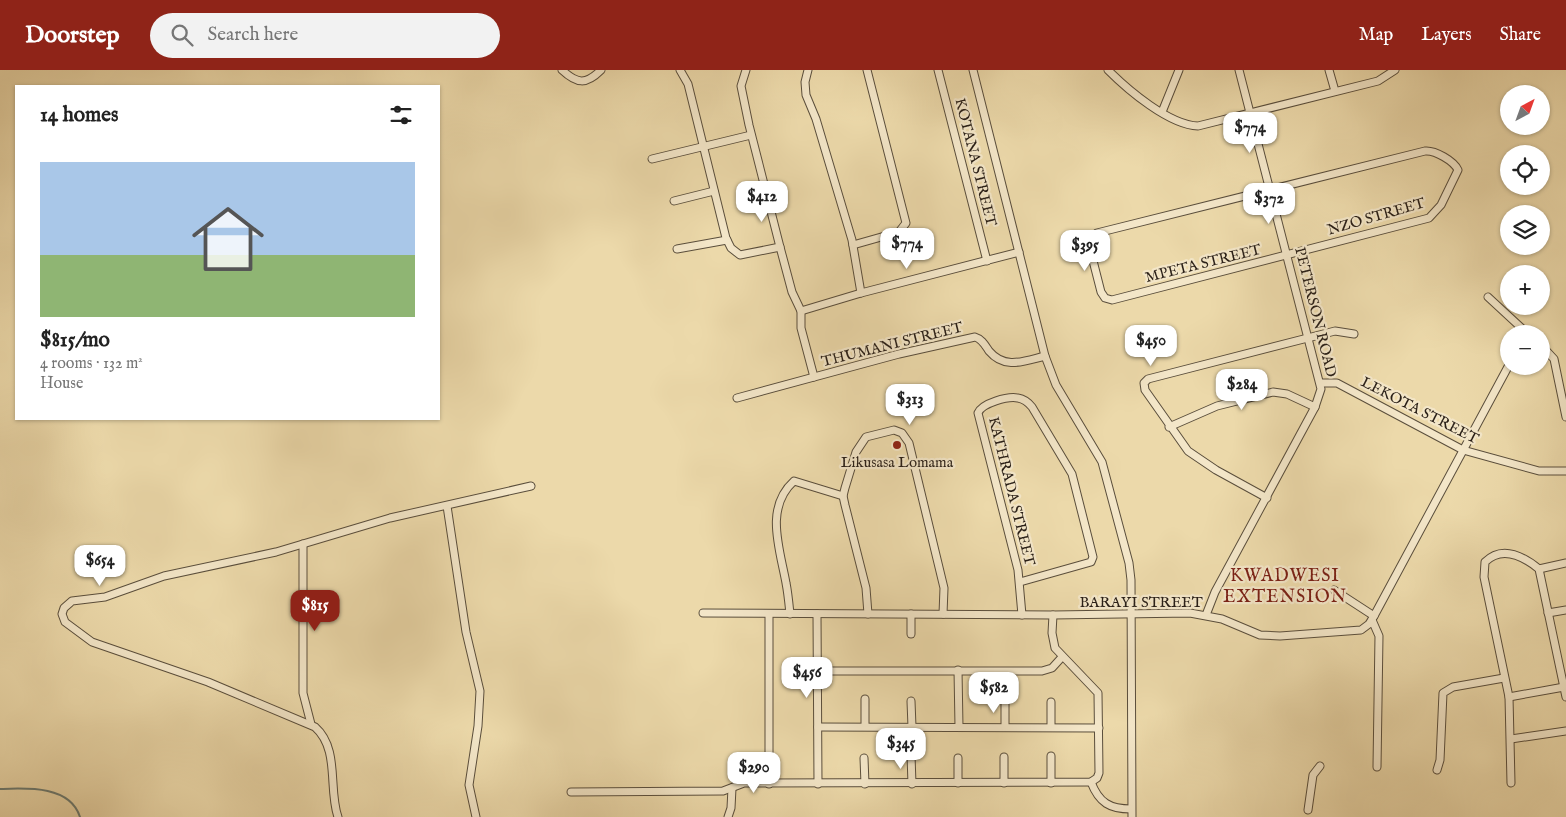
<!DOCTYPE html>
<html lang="en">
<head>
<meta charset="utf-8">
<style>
  :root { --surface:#fff; --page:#f2f2f2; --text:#222; --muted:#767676; --accent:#8f2418 }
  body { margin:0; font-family:"IM FELL English",serif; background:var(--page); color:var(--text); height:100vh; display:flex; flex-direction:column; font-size:19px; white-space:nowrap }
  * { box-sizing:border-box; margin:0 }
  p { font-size:16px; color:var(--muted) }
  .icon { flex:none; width:28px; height:28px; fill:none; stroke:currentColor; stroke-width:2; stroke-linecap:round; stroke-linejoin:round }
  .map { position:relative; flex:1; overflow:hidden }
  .sheet { position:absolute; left:15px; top:15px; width:425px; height:335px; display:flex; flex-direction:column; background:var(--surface); border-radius:0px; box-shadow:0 1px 4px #0004 }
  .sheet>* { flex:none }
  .needle { width:32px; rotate:41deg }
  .buttons { position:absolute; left:1500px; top:15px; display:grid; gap:10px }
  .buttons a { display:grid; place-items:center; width:50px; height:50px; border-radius:50%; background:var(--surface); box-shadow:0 1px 4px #0004; font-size:25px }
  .price { position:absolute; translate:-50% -42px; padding:0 11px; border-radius:10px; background:#fff; color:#222; font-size:16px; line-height:32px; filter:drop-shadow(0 1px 2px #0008) }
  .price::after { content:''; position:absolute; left:50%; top:30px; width:15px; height:11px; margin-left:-8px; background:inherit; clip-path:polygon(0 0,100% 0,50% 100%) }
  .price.current { background:var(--accent); color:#fff }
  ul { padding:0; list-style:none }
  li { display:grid; align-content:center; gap:10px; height:265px; padding:0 25px }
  li span { display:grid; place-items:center; height:155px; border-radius:0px; color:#555 }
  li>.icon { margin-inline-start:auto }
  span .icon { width:90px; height:90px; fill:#fffc; stroke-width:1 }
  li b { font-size:21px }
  h2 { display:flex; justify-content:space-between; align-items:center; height:60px; padding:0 25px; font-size:21px }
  header { display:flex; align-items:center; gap:30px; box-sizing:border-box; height:70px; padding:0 25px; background:var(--accent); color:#fff }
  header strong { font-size:24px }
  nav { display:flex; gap:28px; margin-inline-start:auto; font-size:18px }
  .search { width:350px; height:45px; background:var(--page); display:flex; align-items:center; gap:12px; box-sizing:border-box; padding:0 18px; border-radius:28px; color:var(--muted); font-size:19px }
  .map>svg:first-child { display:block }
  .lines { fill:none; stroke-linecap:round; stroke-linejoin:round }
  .stream { stroke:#6c7b72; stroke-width:2 }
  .minor-casing { stroke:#5a4e3c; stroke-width:9 }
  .minor { stroke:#f3e6c8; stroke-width:7 }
  .poi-dot { fill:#8f2418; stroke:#f3e6c8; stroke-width:2 }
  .labels { text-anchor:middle; stroke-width:4.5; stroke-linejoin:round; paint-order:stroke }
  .street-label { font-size:15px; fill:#291f17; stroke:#f3e6c8 }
  .poi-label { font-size:15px; fill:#291f17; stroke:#f3e6c8 }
  .quarter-label { font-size:18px; letter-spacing:1px; fill:#7a1f14; stroke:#f3e6c8 }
</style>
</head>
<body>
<header>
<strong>Doorstep</strong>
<div class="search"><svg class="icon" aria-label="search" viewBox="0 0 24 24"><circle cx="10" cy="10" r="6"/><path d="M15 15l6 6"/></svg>Search here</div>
<nav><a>Map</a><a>Layers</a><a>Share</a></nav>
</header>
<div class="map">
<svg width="1566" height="747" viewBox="0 0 1566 747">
  <rect width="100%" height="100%" fill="#ecd9aa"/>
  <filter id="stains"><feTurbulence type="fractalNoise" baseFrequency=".004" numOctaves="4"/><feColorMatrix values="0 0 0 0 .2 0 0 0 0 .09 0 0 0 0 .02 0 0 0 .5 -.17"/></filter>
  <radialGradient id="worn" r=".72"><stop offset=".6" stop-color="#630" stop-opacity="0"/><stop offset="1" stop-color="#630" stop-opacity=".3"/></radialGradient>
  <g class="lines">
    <!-- stream -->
    <path class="stream" d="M0,719C26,718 70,715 80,747"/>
    <defs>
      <g id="minor">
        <path d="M562,0C577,14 586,15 601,0"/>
        <path d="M680,0L688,14L726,168L731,178L740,185L780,177"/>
        <path d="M746,0L741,16L749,55L780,177L792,222L801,241V258L814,307"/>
        <path d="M808,0L805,12L806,25L816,49L852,170L861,223"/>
        <path d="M938,0L987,191"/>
        <path d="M973,0L1045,286L1056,315L1102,392L1129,493L1131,510L1132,747"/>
        <path d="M1108,0C1128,20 1169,55 1198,56L1378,11L1395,0"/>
        <path d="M1329,0L1335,21"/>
        <path d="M1162,42L1179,0"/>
        <path d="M1425,81C1435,80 1454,91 1458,100L1441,135L1429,148L1112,230L1105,228L1101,222L1089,175L1091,168L1097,163Z"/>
        <path d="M652,89L751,65"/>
        <path d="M674,131L714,121"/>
        <path d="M853,175L899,162L906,153L867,0"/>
        <path d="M677,179L727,170"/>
        <path d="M1488,227L1528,264"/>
        <path d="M801,241L861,223L1019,182"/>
        <path d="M1541,275L1554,289L1566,347"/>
        <path d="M1321,313H1337L1463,380L1539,401H1566"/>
        <path d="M737,328L899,284L975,267C982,269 985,275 989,281C1005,300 1024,291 1045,286"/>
        <path d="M1169,357L1217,336L1273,322L1287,324L1315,337"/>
        <path d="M1267,428L1216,400L1188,381L1145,320L1144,313L1148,309L1335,261L1354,264"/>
        <path d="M447,436L466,562L480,621L478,656L469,715L476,747"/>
        <path d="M303,474V623L311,654"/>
        <path d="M1539,499L1566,493"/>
        <path d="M1020,512L1091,492L1093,487L1072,404L1032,337C1028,332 1024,329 1018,328C1008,326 982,333 978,343L1018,500L1022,545"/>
        <path d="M1334,520L1374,546"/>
        <path d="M703,543L1053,545L1190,543L1222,549L1260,565L1280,566L1361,560L1369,554L1374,546L1509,295"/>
        <path d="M1548,543L1566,540"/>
        <path d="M769,544V714"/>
        <path d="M790,544C789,534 788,523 786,513C780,479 764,438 794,411L843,426"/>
        <path d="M817,544L818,714"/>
        <path d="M868,544L866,518L845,435L843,426L845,418L856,382L866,367L894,360L902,363L909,373L944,518L943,544"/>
        <path d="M911,544V564"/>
        <path d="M1206,545L1215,522L1315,337L1321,319L1239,0"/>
        <path d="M1372,550L1379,566L1377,697"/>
        <path d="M958,600L959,657"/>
        <path d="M818,601H1042L1052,598L1062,587"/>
        <path d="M1509,627L1564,617"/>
        <path d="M865,629V656"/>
        <path d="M911,631L912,657"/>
        <path d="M818,657L1099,658"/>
        <path d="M1005,657V631"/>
        <path d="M1051,657V632"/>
        <path d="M1511,669L1566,661"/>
        <path d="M911,685L912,714"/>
        <path d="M1051,686V713"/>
        <path d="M1004,687V713"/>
        <path d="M864,688L865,714"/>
        <path d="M958,688V713"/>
        <path d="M1437,700L1440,690L1443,623L1453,617L1504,608"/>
        <path d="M1091,712C1099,733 1110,739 1131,739"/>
        <path d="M1511,713L1509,627L1484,507L1485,492C1502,475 1523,486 1539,499L1566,627"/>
        <path d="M571,722L723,721L744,713L1091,712L1097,708L1099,703L1098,623L1055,578L1052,563L1053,545"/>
        <path d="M1308,740L1313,705L1320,696"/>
        <path d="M338,747C328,719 340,679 315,657L208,612L92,572L65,552L62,544L64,538L72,531L105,527L164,506L276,482L390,448L531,416"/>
        <path d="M728,747L731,738L732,718"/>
      </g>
    </defs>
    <!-- minor casing -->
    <use href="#minor" class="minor-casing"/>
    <!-- minor -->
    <use href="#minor" class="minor"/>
  </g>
  <!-- markers -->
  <circle class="poi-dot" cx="897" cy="375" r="5"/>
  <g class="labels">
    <!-- street labels -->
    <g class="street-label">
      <text transform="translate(976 92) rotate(76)" y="5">KOTANA STREET</text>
      <text transform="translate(1376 146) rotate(-16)" y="5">NZO STREET</text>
      <text transform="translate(1203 193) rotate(-14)" y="5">MPETA STREET</text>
      <text transform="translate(1316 242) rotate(76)" y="5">PETERSON ROAD</text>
      <text transform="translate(892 274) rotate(-14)" y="5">THUMANI STREET</text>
      <text transform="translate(1420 340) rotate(27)" y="5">LEKOTA STREET</text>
      <text transform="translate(1012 421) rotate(76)" y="5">KATHRADA STREET</text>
      <text x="1141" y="537">BARAYI STREET</text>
    </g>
    <!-- poi labels -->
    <g class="poi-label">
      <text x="897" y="397">Likusasa Lomama</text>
    </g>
    <!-- quarter labels -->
    <g class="quarter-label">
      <text x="1285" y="511">KWADWESI<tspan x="1285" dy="21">EXTENSION</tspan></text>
    </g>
  </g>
  <rect width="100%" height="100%" filter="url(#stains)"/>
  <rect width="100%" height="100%" fill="url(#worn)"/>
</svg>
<div class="buttons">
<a><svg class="needle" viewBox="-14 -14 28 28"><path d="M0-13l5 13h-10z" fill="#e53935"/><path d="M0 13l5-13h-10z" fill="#767676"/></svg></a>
<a><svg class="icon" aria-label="locate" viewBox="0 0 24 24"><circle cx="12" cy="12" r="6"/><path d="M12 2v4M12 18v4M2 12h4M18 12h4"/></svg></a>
<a><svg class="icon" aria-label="layers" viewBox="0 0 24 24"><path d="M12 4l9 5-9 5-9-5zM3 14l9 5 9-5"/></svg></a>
<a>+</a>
<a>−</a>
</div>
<b class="price" style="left:1250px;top:84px">$774</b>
<b class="price" style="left:762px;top:153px">$412</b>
<b class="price" style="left:1269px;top:155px">$372</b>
<b class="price" style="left:907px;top:200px">$774</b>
<b class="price" style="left:1085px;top:202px">$395</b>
<b class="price" style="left:1151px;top:297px">$450</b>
<b class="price" style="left:1242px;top:341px">$284</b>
<b class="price" style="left:910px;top:356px">$313</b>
<b class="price" style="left:100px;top:517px">$654</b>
<b class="price current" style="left:315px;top:562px">$815</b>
<b class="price" style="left:807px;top:629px">$456</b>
<b class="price" style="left:994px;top:644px">$582</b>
<b class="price" style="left:901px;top:700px">$345</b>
<b class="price" style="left:754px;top:724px">$290</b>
<section class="sheet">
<h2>14 homes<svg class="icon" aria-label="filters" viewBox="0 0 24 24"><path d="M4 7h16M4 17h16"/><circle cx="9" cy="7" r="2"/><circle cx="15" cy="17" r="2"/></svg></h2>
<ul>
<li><span style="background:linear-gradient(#a9c7e8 60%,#8fb573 0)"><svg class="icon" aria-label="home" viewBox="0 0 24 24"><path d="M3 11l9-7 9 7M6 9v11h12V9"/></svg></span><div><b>$815/mo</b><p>4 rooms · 132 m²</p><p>House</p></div></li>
</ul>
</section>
</div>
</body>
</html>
